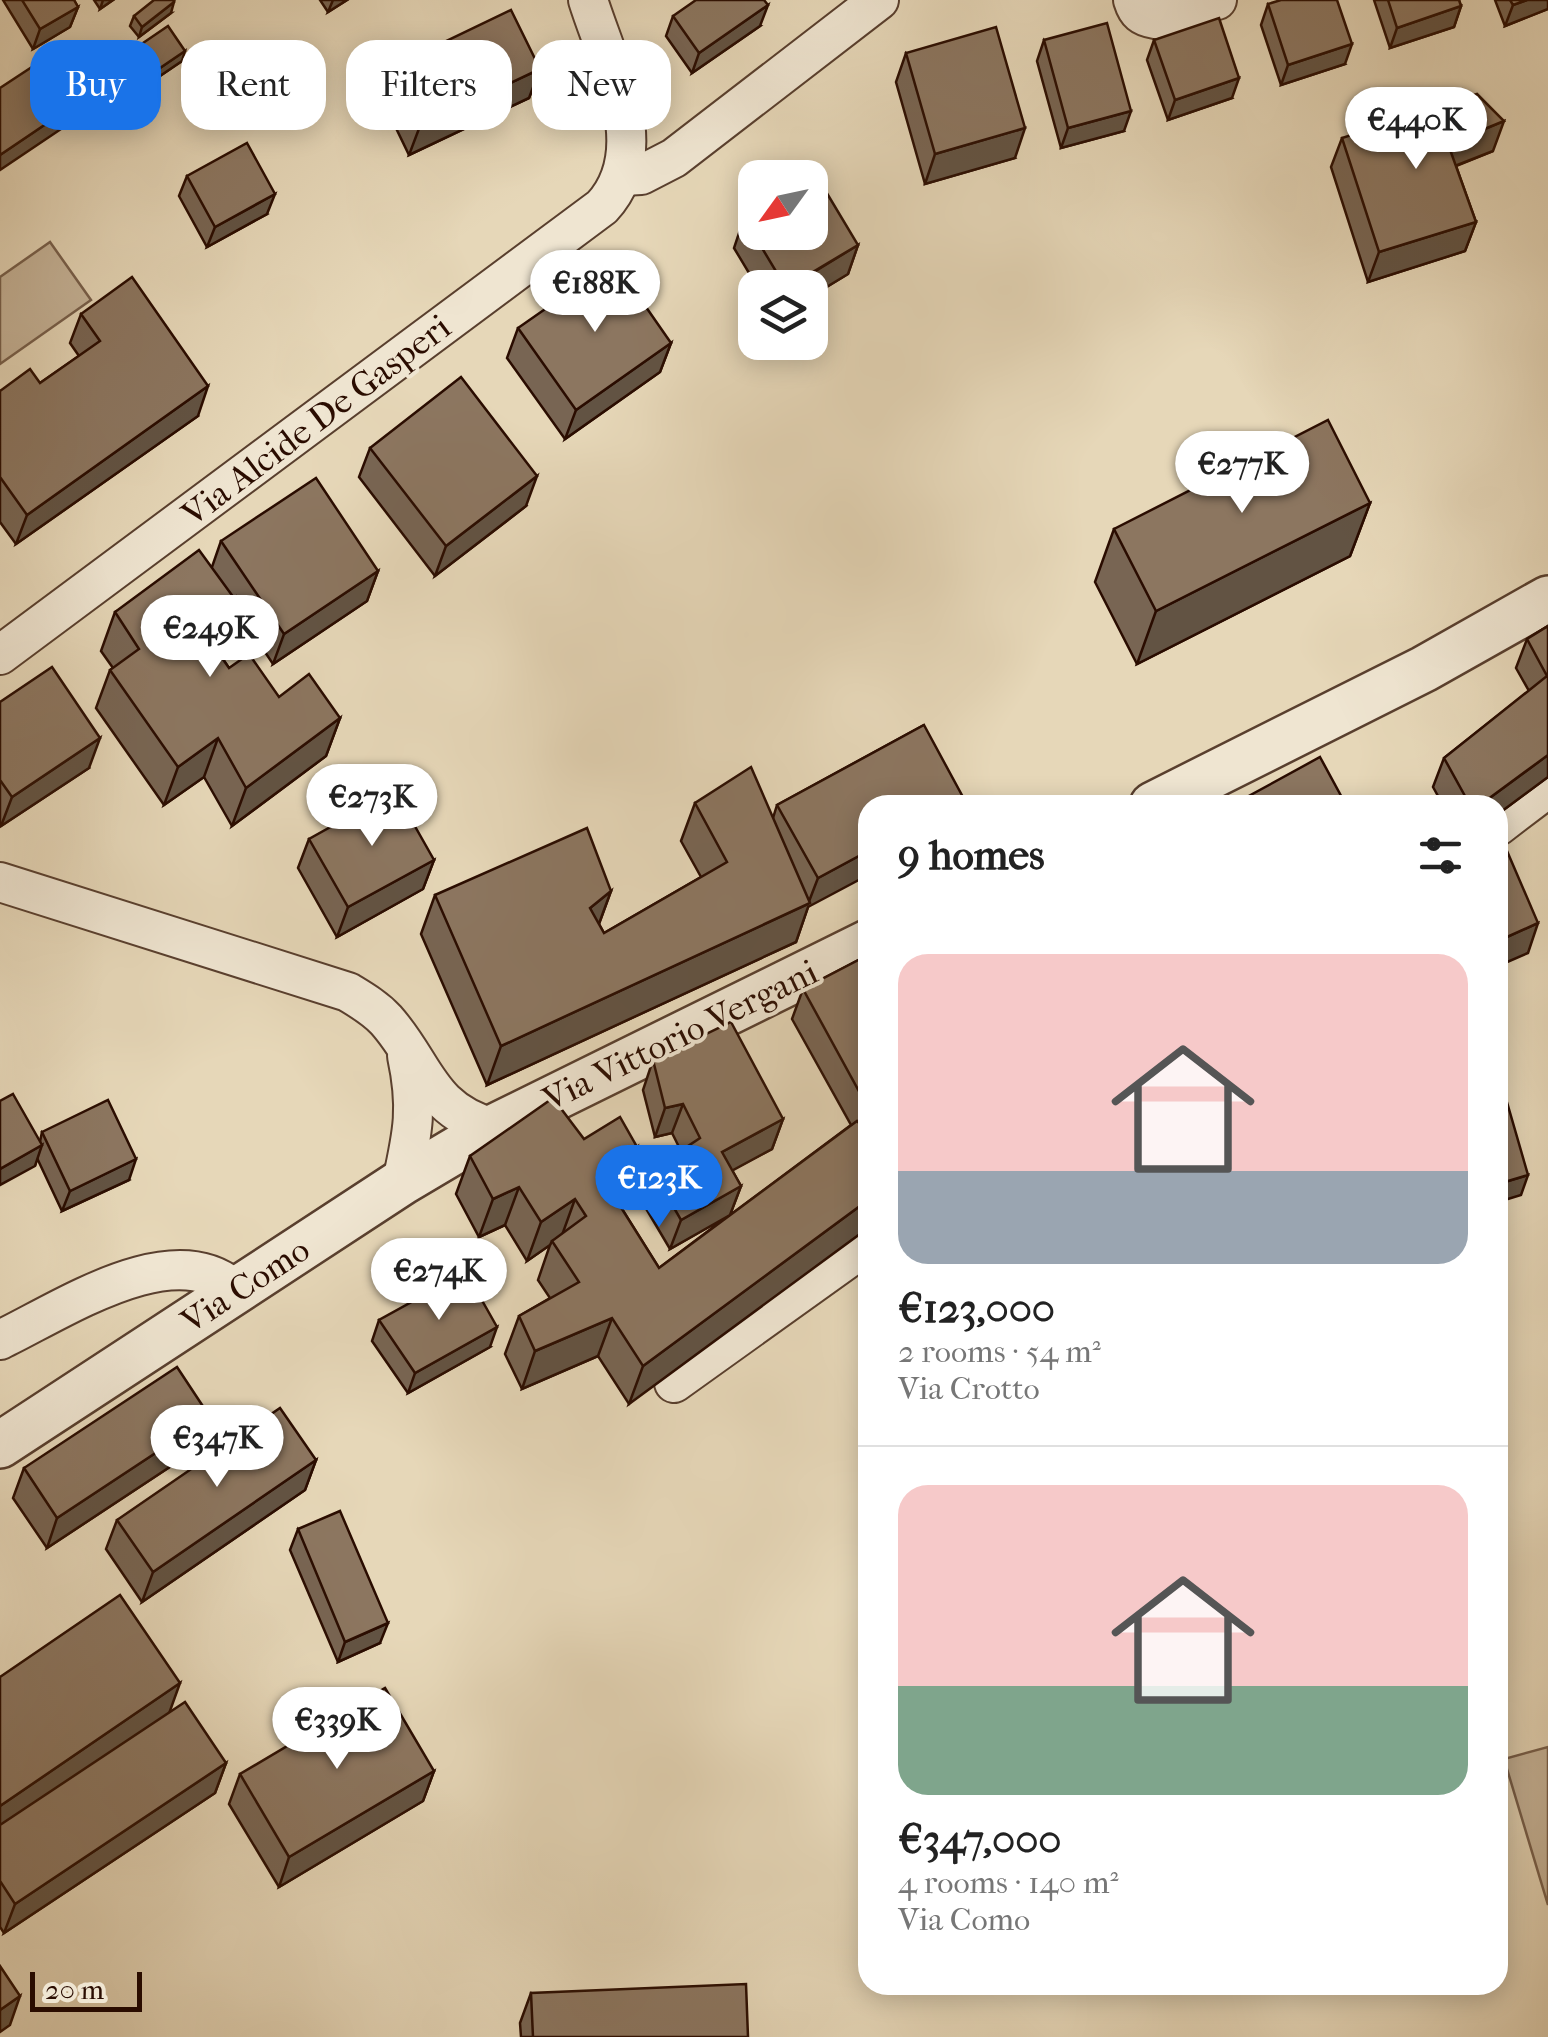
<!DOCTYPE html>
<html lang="en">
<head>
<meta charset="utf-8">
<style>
  :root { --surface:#fff; --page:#f2f2f2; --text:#222; --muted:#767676; --line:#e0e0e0; --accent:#1a73e8 }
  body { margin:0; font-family:"IM FELL French Canon",serif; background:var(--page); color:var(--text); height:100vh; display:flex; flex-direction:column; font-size:38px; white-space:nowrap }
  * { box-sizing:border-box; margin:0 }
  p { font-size:32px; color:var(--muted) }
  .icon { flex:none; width:55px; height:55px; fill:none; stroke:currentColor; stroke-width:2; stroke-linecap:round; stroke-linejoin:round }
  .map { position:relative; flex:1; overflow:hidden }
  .drawer { position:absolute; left:858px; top:795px; width:650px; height:1200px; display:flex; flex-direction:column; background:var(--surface); border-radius:30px; box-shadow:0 5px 25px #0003 }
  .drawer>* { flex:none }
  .top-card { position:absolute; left:30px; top:40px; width:678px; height:90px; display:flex; gap:20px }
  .needle { width:65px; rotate:237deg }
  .buttons { position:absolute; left:738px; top:160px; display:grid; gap:20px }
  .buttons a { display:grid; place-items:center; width:90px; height:90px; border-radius:20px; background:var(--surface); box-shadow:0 5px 25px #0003; font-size:50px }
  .scale { position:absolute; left:30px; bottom:25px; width:112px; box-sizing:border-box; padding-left:10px; border:5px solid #2a0c00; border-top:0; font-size:28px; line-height:35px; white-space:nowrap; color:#2a0c00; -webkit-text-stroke:8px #efe5d1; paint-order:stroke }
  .price { position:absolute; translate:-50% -85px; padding:0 22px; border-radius:35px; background:#fff; color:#222; font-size:32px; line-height:65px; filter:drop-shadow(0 2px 5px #0008) }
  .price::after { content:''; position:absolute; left:50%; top:60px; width:30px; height:22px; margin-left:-15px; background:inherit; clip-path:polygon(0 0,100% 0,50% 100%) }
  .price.selected { background:var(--accent); color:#fff }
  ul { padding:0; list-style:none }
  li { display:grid; align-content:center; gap:20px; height:530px; padding:0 40px }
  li+li { border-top:2px solid var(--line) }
  li span { display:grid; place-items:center; height:310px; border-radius:30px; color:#555 }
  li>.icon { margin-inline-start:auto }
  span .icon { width:180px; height:180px; fill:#fffc; stroke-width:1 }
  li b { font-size:42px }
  h2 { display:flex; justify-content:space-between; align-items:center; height:120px; padding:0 40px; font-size:42px }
  .chip { padding:0 35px; border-radius:30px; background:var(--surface); box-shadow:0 5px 25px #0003; font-size:35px; line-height:90px }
  .chip.selected { background:var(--accent); color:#fff }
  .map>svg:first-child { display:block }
  .green { fill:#c6b499; stroke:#78604c; stroke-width:2.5 }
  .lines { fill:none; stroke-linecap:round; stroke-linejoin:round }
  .minor-casing { stroke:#593f2e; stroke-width:42 }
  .tertiary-casing { stroke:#593f2e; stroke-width:50 }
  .minor { stroke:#efe5d1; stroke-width:38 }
  .tertiary { stroke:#efe5d1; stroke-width:45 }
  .wall { fill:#786553; stroke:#2a0c00; stroke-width:2.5 }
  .shaded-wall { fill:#625343; stroke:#2a0c00; stroke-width:2.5 }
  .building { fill:#8c7660; stroke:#2a0c00; stroke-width:2.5 }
  .labels { text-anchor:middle; stroke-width:8; stroke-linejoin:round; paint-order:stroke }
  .street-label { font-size:35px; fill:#2a0c00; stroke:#efe5d1 }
</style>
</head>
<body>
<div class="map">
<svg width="1548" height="2037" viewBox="0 0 1548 2037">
  <rect width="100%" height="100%" fill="#e6d7b8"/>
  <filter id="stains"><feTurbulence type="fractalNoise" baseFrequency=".002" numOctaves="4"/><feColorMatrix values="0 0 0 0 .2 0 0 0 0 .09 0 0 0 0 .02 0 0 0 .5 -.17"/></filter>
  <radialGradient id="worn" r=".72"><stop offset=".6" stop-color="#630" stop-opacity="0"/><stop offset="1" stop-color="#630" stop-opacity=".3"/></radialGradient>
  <!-- green -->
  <g class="green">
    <path d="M50,242L91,300L0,364V277Z"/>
    <path d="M1548,1747V1905L1504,1759Z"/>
  </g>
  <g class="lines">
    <defs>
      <g id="minor">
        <path d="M1133,0C1137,13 1142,17 1155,19L1217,0"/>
        <path d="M623,176L641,175L674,158L879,0"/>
        <path d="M0,655L602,207C655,150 608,64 588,0"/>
        <path d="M1498,826L1548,788"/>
        <path d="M0,882L348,992C361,1000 375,1008 386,1020C426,1065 427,1109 493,1128"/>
        <path d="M402,1182C413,1132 418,1107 407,1056"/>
        <path d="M0,1340C61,1311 175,1233 236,1291"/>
        <path d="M674,1383L868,1244"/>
      </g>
      <g id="tertiary">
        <path d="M1153,805L1424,669L1548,599"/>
        <path d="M0,1445L402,1182L493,1128L868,943"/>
      </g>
    </defs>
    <!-- minor casing -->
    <use href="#minor" class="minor-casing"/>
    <!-- tertiary casing -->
    <use href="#tertiary" class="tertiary-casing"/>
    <!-- minor -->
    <use href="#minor" class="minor"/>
    <!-- tertiary -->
    <use href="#tertiary" class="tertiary"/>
  </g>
  <!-- wall -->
  <g class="wall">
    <path d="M3,0H74L78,7L70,27L33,49Z"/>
    <path d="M94,0H113L100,9Z"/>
    <path d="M320,0H347L328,12Z"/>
    <path d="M1374,0H1459L1461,6L1454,27L1390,48Z"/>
    <path d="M1495,0H1548V9L1505,26Z"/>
    <path d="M1268,4L1345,64L1281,85L1261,25Z"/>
    <path d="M171,13L139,37L130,26L134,16Z"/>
    <path d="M673,16L760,26L692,73L666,36Z"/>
    <path d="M1044,40L1124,131L1061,148L1037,61Z"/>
    <path d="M1154,40L1232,98L1168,120L1147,60Z"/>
    <path d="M140,45L182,61L154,80L137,55Z"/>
    <path d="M906,53L1015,158L925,184L896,82Z"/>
    <path d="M392,67L540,69L529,98L409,155L381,97Z"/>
    <path d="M1342,138L1493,151L1456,166L1476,222L1465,251L1368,282L1331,167Z"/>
    <path d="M187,176L267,214L207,247L179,196Z"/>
    <path d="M744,218L858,245L848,274L810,297V288H758L734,248Z"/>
    <path d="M81,314L198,416L16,544L0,522V391L40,383L79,356L70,343Z"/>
    <path d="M518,328L671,343L660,372L565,439L507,358Z"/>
    <path d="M370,448L526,506L435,576L359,477Z"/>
    <path d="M1370,503L1350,556L1137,664L1095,582L1114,529Z"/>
    <path d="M221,541L378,571L367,601L273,664L232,603L220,636L212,643L229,668L279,697L340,718L326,756L232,826L204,777L164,805L96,708L110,670L113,668L101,651L115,612L212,567Z"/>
    <path d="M1548,626V777L1498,814V805H1443L1433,787L1444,758L1529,691L1516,668L1527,639Z"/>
    <path d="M0,702L89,768L1,826L0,825Z"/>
    <path d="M924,725L808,907L796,942L487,1085L421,934L435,895L611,891L599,924L604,933L701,877L681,841L695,803L773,818L777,805Z"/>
    <path d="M309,839L434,860L423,889L337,937L298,868Z"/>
    <path d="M868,955V1125L863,1128L629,1404L598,1356L522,1389L505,1354L519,1316L550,1298L538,1280L550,1245L527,1261L505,1225L479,1237L456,1194L470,1156L584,1139L623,1186L612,1193L659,1268L728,1216L670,1249L641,1200L652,1170L681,1151L672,1133L655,1137L643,1090L653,1060L783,1119L772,1149L732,1170L741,1186L730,1215L851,1125L792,1019L803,989Z"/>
    <path d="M42,1132L129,1180L62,1211L37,1158L35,1166Z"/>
    <path d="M379,1320L490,1347L408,1393L372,1341Z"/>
    <path d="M200,1447L47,1548L13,1498L24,1468Z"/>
    <path d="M316,1460L305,1490L142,1602L106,1549L117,1520Z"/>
    <path d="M298,1529L380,1643L338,1662L290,1550Z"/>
    <path d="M0,1677L169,1713L226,1763L215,1793L4,1933L0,1927Z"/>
    <path d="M434,1771L423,1801L279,1887L229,1804L240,1774Z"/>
    <path d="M531,1993L748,2037H521L520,2023Z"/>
  </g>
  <!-- shaded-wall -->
  <g class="shaded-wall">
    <path d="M103,0H113L100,9Z"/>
    <path d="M333,0H347L328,12Z"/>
    <path d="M1527,0H1548V9L1505,26L1513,5Z"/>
    <path d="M174,2L171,13L139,37L142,27Z"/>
    <path d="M768,5L760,26L692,73L699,53Z"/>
    <path d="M1461,6L1454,27L1390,48L1397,28Z"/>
    <path d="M78,7L70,27L33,49L40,29Z"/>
    <path d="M1352,44L1345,64L1281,85L1288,65Z"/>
    <path d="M185,51L182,61L154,80L157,70Z"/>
    <path d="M540,69L529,98L409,155L420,126Z"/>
    <path d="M1239,78L1232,98L1168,120L1175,100Z"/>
    <path d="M68,109L61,129L0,170V155Z"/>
    <path d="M1131,111L1124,131L1061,148L1068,128Z"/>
    <path d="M1504,121L1493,151L1437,173L1448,144Z"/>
    <path d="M1025,128L1015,158L925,184L935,154Z"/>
    <path d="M275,194L267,214L207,247L215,227Z"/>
    <path d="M1476,222L1465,251L1368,282L1379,252Z"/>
    <path d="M858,245L848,274L810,297V288H788Z"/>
    <path d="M671,343L660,372L565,439L576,410Z"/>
    <path d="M208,386L198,416L16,544L27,515Z"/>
    <path d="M537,476L526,506L435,576L446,546Z"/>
    <path d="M1370,503L1350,556L1137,664L1156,611Z"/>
    <path d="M378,571L367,601L273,664L284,634Z"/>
    <path d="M234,598L220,636L186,663L199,625Z"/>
    <path d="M340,718L326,756L232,826L246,788Z"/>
    <path d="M100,738L89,768L1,826L12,797Z"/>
    <path d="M218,738L204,777L164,805L178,767Z"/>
    <path d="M1548,755V777L1498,814V805H1480Z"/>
    <path d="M868,851V875L808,907L796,942L487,1085L501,1046L808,904L818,878Z"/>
    <path d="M434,860L423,889L337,937L348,907Z"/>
    <path d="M611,891L597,929L590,908Z"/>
    <path d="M1538,923L1528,953L1498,966V941Z"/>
    <path d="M868,1103V1125L855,1133L866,1104Z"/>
    <path d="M683,1104L672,1133L655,1137L665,1108Z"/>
    <path d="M783,1119L772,1149L711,1182L722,1152Z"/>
    <path d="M42,1145L35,1166L0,1185V1169Z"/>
    <path d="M637,1147L623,1186L586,1212L600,1174Z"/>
    <path d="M136,1159L129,1180L62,1211L70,1191Z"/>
    <path d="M1528,1175L1521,1195L1498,1202V1184Z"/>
    <path d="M741,1186L730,1215L670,1249L681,1220Z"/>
    <path d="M519,1187L505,1225L479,1237L493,1199Z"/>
    <path d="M575,1199L561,1238L552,1241L550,1245L527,1261L541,1222Z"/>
    <path d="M868,1200V1228L629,1404L643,1366Z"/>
    <path d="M612,1318L598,1356L522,1389L535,1351Z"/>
    <path d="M497,1327L490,1347L408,1393L415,1373Z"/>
    <path d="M210,1417L200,1447L47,1548L57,1518Z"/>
    <path d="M316,1460L305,1490L142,1602L153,1572Z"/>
    <path d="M388,1623L380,1643L338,1662L345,1642Z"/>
    <path d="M180,1683L166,1722L0,1835V1806Z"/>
    <path d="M226,1763L215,1793L4,1933L15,1904Z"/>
    <path d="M434,1771L423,1801L279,1887L289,1857Z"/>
    <path d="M20,1996L10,2025L0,2032V2010Z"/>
  </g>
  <!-- building -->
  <g class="building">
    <path d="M22,0H74L78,7L40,29Z"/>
    <path d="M154,0H173L174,2L142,27L134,16Z"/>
    <path d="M696,0H764L768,5L699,53L673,16Z"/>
    <path d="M1281,0H1337L1352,44L1288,65L1268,4Z"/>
    <path d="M1388,0H1459L1461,6L1397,28Z"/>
    <path d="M1510,0H1527L1513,5Z"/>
    <path d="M511,10L540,69L420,126L392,67Z"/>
    <path d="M1219,18L1239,78L1175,100L1154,40Z"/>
    <path d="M1107,23L1131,111L1068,128L1044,40Z"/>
    <path d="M168,26L185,51L157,70L140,45Z"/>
    <path d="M996,27L1025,128L935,154L906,53Z"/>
    <path d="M38,63L68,109L0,155V88Z"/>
    <path d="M1477,94L1504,121L1448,144L1476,222L1379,252L1342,138Z"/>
    <path d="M247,143L275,194L215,227L187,176Z"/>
    <path d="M816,175L858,245L786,288L744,218L755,212V232H810V179Z"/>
    <path d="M614,261L671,343L576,410L518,328Z"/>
    <path d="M132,277L208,386L27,515L0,477V391L30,369L40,383L100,341L81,314Z"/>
    <path d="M461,377L537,476L446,546L370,448Z"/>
    <path d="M1328,420L1370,503L1156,611L1114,529Z"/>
    <path d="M316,478L378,571L284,634L221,541Z"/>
    <path d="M199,550L234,598L199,625L229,668L249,654L279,697L309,674L340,718L246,788L218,738L178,767L110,670L139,649L115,612Z"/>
    <path d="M1548,626V755L1480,805H1470L1444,758L1547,676L1527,639Z"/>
    <path d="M52,667L100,738L12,797L0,780V702Z"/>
    <path d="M924,725L964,799L953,805H868V851L818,878L777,805Z"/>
    <path d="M1320,757L1346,805H1252L1247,797Z"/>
    <path d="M751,767L810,903L501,1046L435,895L587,828L611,891L590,908L604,933L727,862L695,803Z"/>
    <path d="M395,791L434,860L348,907L309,839Z"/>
    <path d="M1498,830L1538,923L1498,941Z"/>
    <path d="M868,955V1103L866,1104L803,989Z"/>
    <path d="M731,1022L783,1119L722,1152L741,1186L681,1220L652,1170L700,1138L683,1104L665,1108L653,1060Z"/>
    <path d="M1500,1078L1528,1175L1498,1184V1079Z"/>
    <path d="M13,1094L42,1145L0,1169V1101Z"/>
    <path d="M553,1098L584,1139L620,1117L637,1147L600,1174L659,1268L857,1121L868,1133V1200L643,1366L612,1318L535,1351L519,1316L579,1282L552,1241L586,1216L575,1199L541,1222L519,1187L493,1199L470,1156Z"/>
    <path d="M108,1100L136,1159L70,1191L42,1132Z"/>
    <path d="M466,1272L497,1327L415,1373L379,1320Z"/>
    <path d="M177,1367L210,1417L57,1518L24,1468Z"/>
    <path d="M280,1408L316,1460L153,1572L117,1520Z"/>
    <path d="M340,1511L388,1623L345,1642L298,1529Z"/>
    <path d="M120,1595L180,1683L0,1806V1677Z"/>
    <path d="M385,1688L434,1771L289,1857L240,1774Z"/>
    <path d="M185,1702L226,1763L15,1904L0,1881V1825Z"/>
    <path d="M0,1966L20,1996L0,2010Z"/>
    <path d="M746,1984L748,2037H533L531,1993Z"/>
  </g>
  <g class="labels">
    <!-- street labels -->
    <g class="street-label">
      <text transform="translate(316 420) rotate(-37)" y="12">Via Alcide De Gasperi</text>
      <text transform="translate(680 1035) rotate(-26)" y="12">Via Vittorio Vergani</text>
      <text transform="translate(245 1285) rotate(-33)" y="12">Via Como</text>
    </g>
  </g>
  <rect width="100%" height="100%" filter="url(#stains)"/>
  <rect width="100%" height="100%" fill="url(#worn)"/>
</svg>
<div class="buttons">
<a><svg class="needle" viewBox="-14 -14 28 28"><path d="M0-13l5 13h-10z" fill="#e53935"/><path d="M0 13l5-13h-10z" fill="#767676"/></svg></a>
<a><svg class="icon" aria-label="layers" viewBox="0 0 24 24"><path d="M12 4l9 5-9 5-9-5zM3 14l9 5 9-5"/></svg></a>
</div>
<div class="scale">20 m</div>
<b class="price" style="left:1416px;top:172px">€440K</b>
<b class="price" style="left:595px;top:335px">€188K</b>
<b class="price" style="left:1242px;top:516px">€277K</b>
<b class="price" style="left:210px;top:680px">€249K</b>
<b class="price" style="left:372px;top:849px">€273K</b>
<b class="price selected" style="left:659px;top:1230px">€123K</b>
<b class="price" style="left:439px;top:1323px">€274K</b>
<b class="price" style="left:217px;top:1490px">€347K</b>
<b class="price" style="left:337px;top:1772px">€339K</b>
<div class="top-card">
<a class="chip selected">Buy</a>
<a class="chip">Rent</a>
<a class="chip">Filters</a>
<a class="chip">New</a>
</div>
<section class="drawer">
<h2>9 homes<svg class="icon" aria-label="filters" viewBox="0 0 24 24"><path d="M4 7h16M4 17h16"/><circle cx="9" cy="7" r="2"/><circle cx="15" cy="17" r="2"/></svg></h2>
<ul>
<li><span style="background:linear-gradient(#f6c9c9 70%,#9aa5b1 0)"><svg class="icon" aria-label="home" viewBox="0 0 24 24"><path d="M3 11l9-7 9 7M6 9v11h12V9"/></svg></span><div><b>€123,000</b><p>2 rooms · 54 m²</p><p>Via Crotto</p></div></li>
<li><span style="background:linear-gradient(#f6c9c9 65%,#7fa58c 0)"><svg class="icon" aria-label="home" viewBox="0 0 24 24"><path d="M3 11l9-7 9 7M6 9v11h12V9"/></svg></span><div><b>€347,000</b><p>4 rooms · 140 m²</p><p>Via Como</p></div></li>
</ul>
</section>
</div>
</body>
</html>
